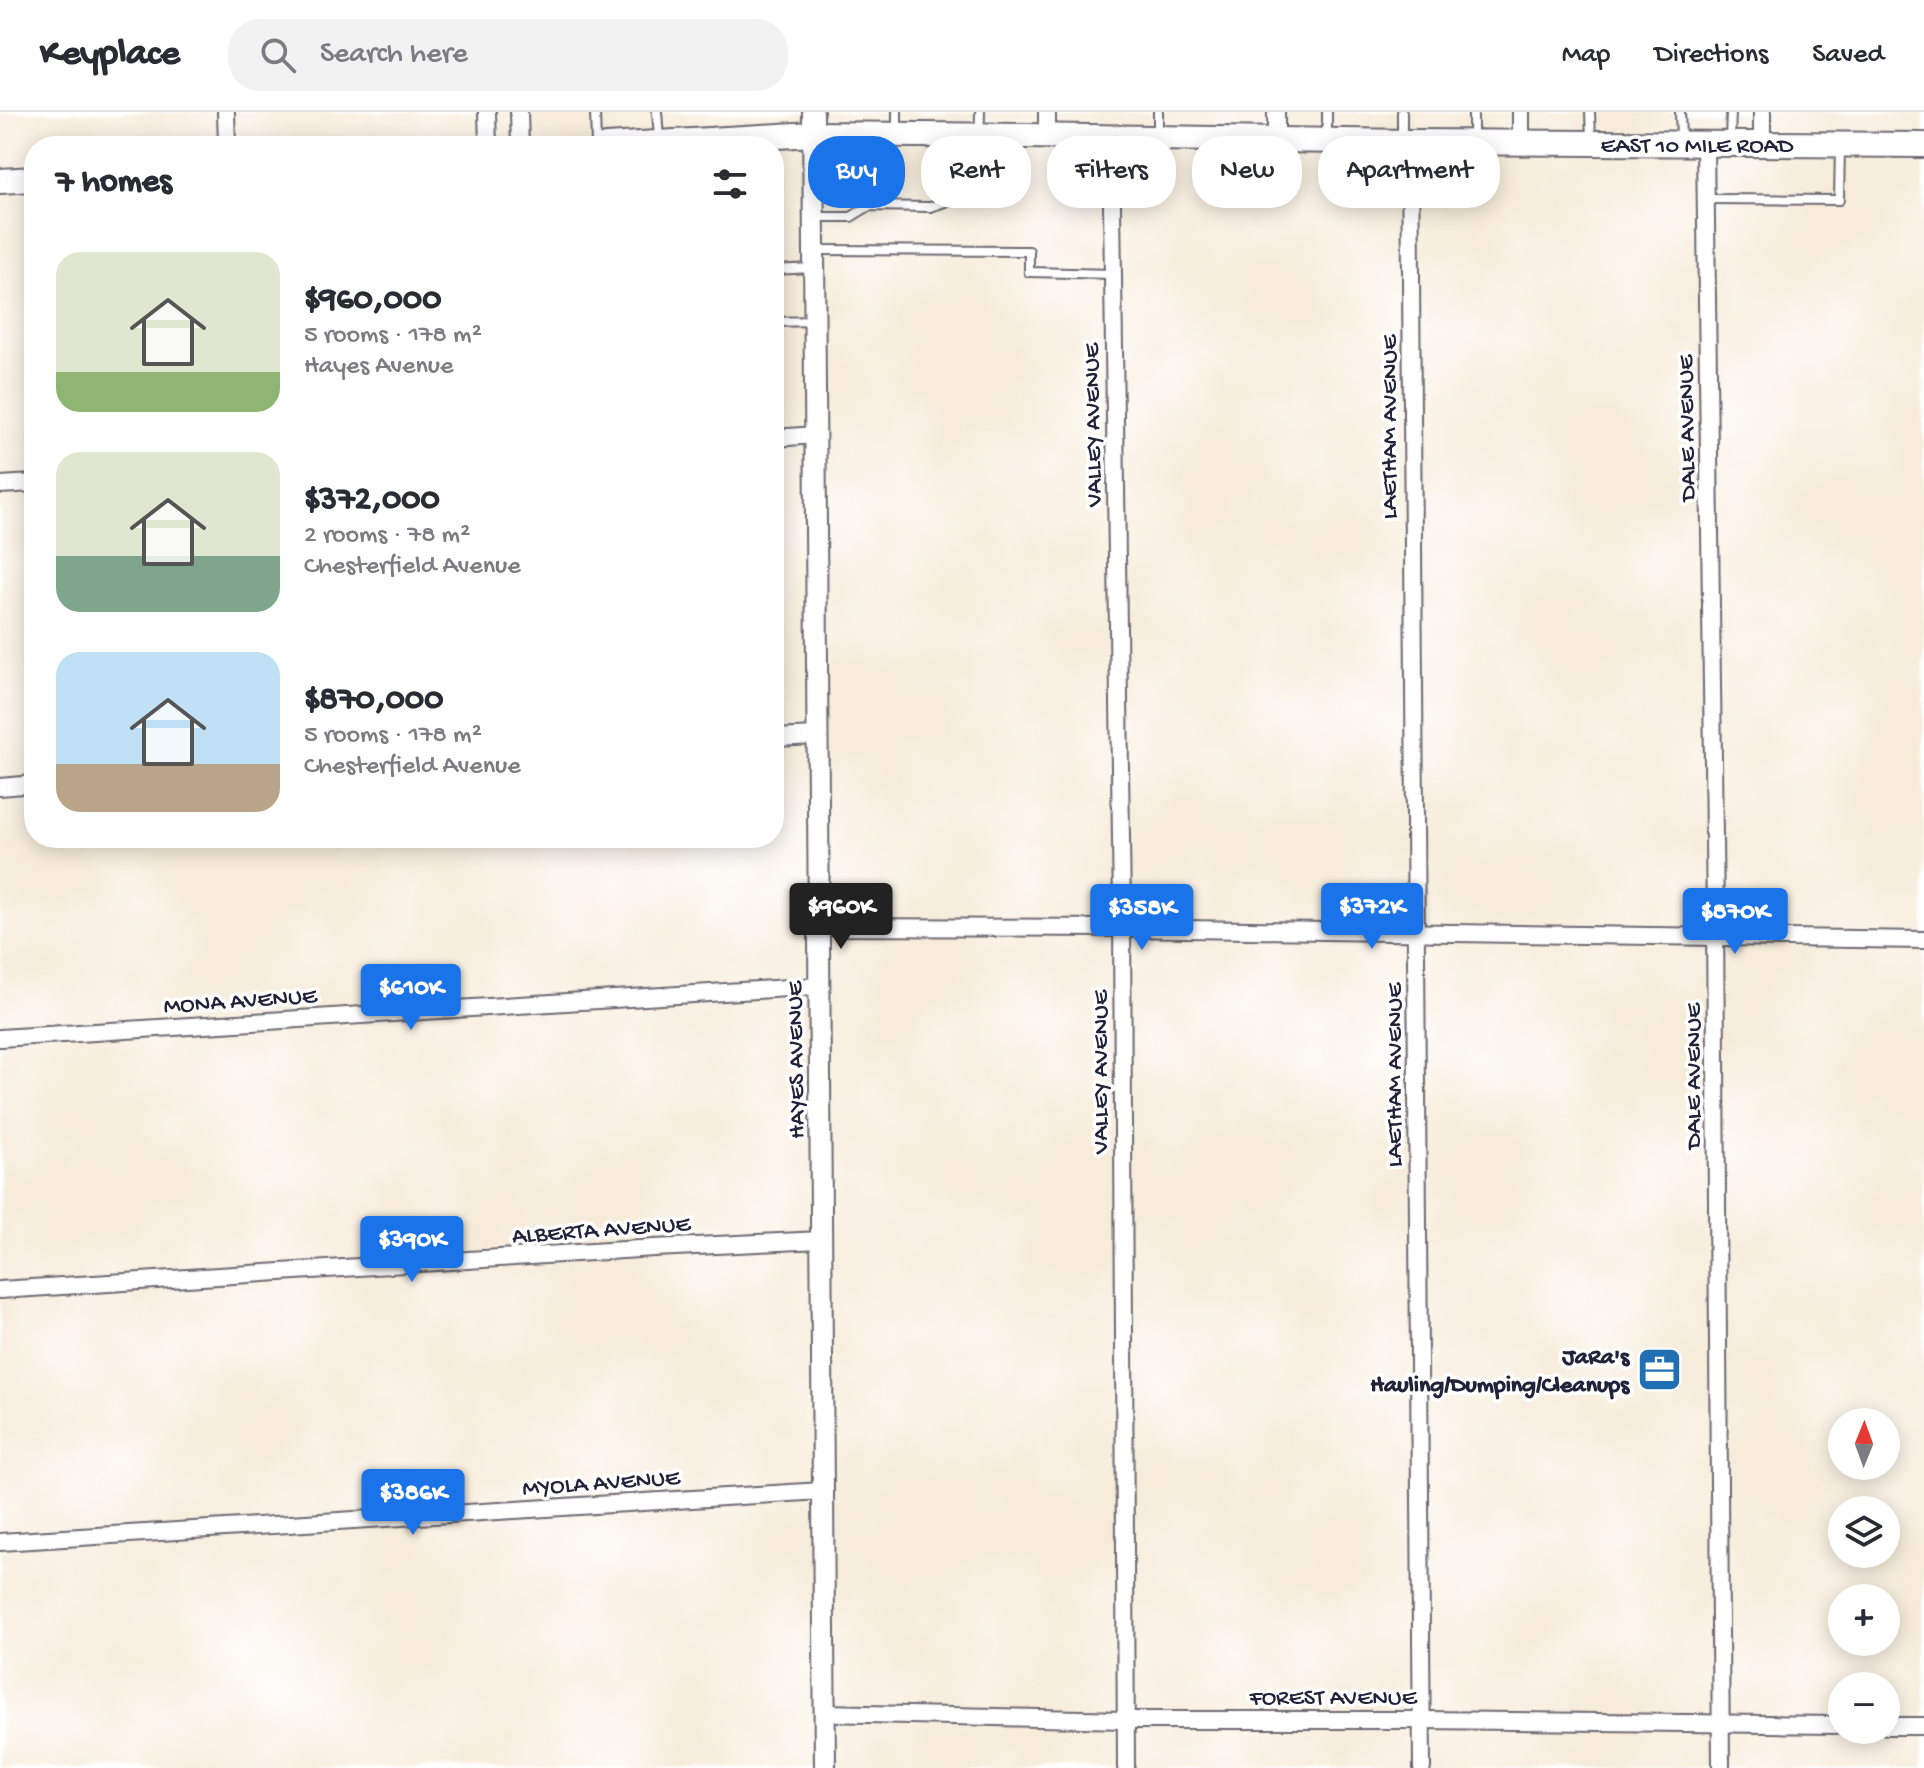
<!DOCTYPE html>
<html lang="en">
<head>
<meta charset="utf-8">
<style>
  :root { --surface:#fff; --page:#f2f2f3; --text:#2b2b33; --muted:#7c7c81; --line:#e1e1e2; --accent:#1a73e8 }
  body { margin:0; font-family:"Gochi Hand",sans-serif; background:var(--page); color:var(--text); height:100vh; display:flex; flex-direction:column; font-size:30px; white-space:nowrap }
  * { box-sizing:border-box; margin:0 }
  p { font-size:26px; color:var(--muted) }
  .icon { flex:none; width:44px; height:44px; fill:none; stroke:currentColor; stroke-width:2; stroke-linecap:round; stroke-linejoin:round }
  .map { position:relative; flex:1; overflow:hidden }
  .sheet { position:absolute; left:24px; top:24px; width:760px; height:712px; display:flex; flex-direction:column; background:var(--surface); border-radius:32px; box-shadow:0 4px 20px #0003 }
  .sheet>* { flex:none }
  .guide { position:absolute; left:808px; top:24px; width:760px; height:72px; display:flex; gap:16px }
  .needle { width:52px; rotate:1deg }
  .tools { position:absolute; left:1828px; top:1296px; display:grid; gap:16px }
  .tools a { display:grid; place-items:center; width:72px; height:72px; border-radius:50%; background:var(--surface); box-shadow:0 4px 20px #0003; font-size:40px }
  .price { position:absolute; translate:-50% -68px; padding:0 18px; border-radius:8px; background:var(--accent); color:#fff; font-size:26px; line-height:52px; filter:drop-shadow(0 2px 4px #0008) }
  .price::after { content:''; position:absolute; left:50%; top:48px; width:24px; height:18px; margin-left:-12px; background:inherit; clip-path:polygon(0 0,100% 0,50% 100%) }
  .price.on { background:#222; color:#fff }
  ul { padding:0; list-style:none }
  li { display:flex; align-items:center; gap:24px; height:200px; padding:0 32px }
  li span { display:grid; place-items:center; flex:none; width:224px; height:160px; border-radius:24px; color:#555 }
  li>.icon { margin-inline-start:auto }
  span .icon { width:96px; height:96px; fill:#fffc; stroke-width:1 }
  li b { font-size:34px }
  h2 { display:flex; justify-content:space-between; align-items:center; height:96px; padding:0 32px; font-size:34px }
  .pill { padding:0 28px; border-radius:32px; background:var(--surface); box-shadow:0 4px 20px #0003; font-size:28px; line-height:72px }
  .pill.on { background:var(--accent); color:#fff }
  header { display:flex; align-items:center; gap:48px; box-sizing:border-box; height:112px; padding:0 40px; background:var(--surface); border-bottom:2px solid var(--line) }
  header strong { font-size:38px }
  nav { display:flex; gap:44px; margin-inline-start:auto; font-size:28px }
  .search { width:560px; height:72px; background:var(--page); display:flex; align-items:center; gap:20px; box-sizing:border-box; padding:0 28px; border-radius:32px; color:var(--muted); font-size:30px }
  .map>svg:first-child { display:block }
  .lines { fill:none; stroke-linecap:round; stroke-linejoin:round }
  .service-casing { stroke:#6d6973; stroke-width:12 }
  .minor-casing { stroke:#6d6973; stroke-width:20 }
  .tertiary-casing { stroke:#6d6973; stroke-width:24 }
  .secondary-casing { stroke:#6d6973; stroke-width:28 }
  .service { stroke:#fff; stroke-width:8 }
  .minor { stroke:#fff; stroke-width:16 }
  .tertiary { stroke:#fff; stroke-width:20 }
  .secondary { stroke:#fff; stroke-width:24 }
  .labels { text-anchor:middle; stroke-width:7; stroke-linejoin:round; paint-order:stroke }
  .street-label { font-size:24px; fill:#22223b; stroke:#fff }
  .poi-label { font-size:24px; font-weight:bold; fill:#22223b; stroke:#fff; text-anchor:end }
</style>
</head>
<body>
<header>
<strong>Keyplace</strong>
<div class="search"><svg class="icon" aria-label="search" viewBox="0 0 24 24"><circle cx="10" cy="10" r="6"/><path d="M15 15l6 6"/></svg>Search here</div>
<nav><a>Map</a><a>Directions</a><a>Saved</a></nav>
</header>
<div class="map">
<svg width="1924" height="1656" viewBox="0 0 1924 1656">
  <rect width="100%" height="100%" fill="#fff"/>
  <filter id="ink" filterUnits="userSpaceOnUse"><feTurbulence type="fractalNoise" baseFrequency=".0125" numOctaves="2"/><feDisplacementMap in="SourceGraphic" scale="16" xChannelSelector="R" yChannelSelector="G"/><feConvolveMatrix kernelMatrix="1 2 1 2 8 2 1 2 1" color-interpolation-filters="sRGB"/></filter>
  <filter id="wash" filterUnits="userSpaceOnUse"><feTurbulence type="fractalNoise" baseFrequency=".006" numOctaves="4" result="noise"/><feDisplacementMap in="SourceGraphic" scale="32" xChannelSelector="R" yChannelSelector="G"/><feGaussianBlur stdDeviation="1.8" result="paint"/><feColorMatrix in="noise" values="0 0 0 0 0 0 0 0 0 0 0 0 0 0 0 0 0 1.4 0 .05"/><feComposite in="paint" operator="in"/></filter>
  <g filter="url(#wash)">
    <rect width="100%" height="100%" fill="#f7ecda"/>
  </g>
  <g filter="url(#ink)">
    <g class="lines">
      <defs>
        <g id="service">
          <path d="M595,0L596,34"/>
          <path d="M657,0L659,27"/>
          <path d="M897,0V22"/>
          <path d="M1158,0V23"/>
          <path d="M1590,0L1591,27"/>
          <path d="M1680,0L1681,27"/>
          <path d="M1327,27V0"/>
          <path d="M1402,27V0"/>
          <path d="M1473,27V0"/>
          <path d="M1730,27L1731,0"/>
          <path d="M1706,87L1839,88L1840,34"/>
          <path d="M815,105H851L869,94L930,95L978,79L980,0"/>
          <path d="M815,138L1029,139V160L1113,162"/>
          <path d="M774,158L813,156"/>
          <path d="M774,210L814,209"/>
        </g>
        <g id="minor">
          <path d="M226,0L227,34"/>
          <path d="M487,0L488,34"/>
          <path d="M519,0L520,34"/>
          <path d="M1047,0V24"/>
          <path d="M1276,0V28"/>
          <path d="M1521,0V31"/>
          <path d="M1762,0V33"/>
          <path d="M1111,25L1122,797L1126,1656"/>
          <path d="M1410,30L1422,1656"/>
          <path d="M1705,32L1715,805L1721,1656"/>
          <path d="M774,326L816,323"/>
          <path d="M0,373L34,371"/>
          <path d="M774,626L817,624"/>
          <path d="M0,675L34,672"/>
          <path d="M818,815L1122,816L1924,828"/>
          <path d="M0,926L819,874"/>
          <path d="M0,1178L654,1136L821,1128"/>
          <path d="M0,1430L822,1379"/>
          <path d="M824,1601L1125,1608H1422L1842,1613"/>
          <path d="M1886,1614H1924"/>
        </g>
        <path id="tertiary" d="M813,0L825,1656"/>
        <g id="secondary">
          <path d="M606,34L813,22L1025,24L1410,30L1924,33"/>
          <path d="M0,69L34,67"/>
        </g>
      </defs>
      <!-- service casing -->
      <use href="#service" class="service-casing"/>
      <!-- minor casing -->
      <use href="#minor" class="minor-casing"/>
      <!-- tertiary casing -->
      <use href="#tertiary" class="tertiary-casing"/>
      <!-- secondary casing -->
      <use href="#secondary" class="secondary-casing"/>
      <!-- service -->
      <use href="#service" class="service"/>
      <!-- minor -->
      <use href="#minor" class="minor"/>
      <!-- tertiary -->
      <use href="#tertiary" class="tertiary"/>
      <!-- secondary -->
      <use href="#secondary" class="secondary"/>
    </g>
  </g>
  <!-- icons -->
  <defs>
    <symbol id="office-square" viewBox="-11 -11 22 22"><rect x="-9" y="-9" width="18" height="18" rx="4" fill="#1f6fb2" stroke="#fff"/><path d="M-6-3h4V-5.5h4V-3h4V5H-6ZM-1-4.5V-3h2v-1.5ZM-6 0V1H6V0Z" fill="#fff"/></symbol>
  </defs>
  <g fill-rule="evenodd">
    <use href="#office-square" x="1634" y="1232" width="51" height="51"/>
  </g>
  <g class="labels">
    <!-- street labels -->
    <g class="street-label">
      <text x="1697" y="40">EAST 10 MILE ROAD</text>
      <text transform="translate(1091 313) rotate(-91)" y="8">VALLEY AVENUE</text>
      <text transform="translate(1388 315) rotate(-90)" y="8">LAETHAM AVENUE</text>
      <text transform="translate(1685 316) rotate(-91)" y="8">DALE AVENUE</text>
      <text transform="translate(240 887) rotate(-4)" y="8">MONA AVENUE</text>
      <text transform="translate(794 948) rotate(-91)" y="8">HAYES AVENUE</text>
      <text transform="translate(1099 960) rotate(-90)" y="8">VALLEY AVENUE</text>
      <text transform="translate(1393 963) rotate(-90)" y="8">LAETHAM AVENUE</text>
      <text transform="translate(1692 964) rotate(-90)" y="8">DALE AVENUE</text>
      <text transform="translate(601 1116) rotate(-4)" y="8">ALBERTA AVENUE</text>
      <text transform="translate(601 1369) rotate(-4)" y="8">MYOLA AVENUE</text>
      <text x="1333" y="1592">FOREST AVENUE</text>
    </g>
    <!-- poi labels -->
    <g class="poi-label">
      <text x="1629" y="1251">JaRa's<tspan x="1629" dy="28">Hauling/Dumping/Cleanups</tspan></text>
    </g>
  </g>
</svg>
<div class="tools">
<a><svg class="needle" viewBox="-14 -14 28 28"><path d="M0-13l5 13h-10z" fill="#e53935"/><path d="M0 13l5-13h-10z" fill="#7c7c81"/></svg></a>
<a><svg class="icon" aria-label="layers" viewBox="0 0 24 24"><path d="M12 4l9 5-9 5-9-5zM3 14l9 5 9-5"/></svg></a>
<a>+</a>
<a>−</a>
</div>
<b class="price on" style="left:841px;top:839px">$960K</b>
<b class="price" style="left:1372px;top:839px">$372K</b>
<b class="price" style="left:1142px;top:840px">$358K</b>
<b class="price" style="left:1735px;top:844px">$870K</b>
<b class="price" style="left:411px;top:920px">$610K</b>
<b class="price" style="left:412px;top:1172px">$390K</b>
<b class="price" style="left:413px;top:1425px">$386K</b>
<div class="guide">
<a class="pill on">Buy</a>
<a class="pill">Rent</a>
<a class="pill">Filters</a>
<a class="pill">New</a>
<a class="pill">Apartment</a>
</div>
<section class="sheet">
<h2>7 homes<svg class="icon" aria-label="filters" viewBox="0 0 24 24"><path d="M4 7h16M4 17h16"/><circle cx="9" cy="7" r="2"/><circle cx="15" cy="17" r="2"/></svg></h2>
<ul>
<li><span style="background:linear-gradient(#dfe7d0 75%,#8fb573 0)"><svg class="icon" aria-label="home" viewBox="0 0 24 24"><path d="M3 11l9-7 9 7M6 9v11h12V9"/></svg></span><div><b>$960,000</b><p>5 rooms · 178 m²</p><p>Hayes Avenue</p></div></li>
<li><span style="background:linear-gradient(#dfe7d0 65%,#7fa58c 0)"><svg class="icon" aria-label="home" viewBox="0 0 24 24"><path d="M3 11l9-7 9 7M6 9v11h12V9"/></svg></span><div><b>$372,000</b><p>2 rooms · 78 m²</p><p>Chesterfield Avenue</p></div></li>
<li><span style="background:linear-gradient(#bfe0f5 70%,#b9a48a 0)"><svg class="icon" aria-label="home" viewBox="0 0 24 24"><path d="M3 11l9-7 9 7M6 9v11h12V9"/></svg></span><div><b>$870,000</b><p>5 rooms · 178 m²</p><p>Chesterfield Avenue</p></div></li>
</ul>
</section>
</div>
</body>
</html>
